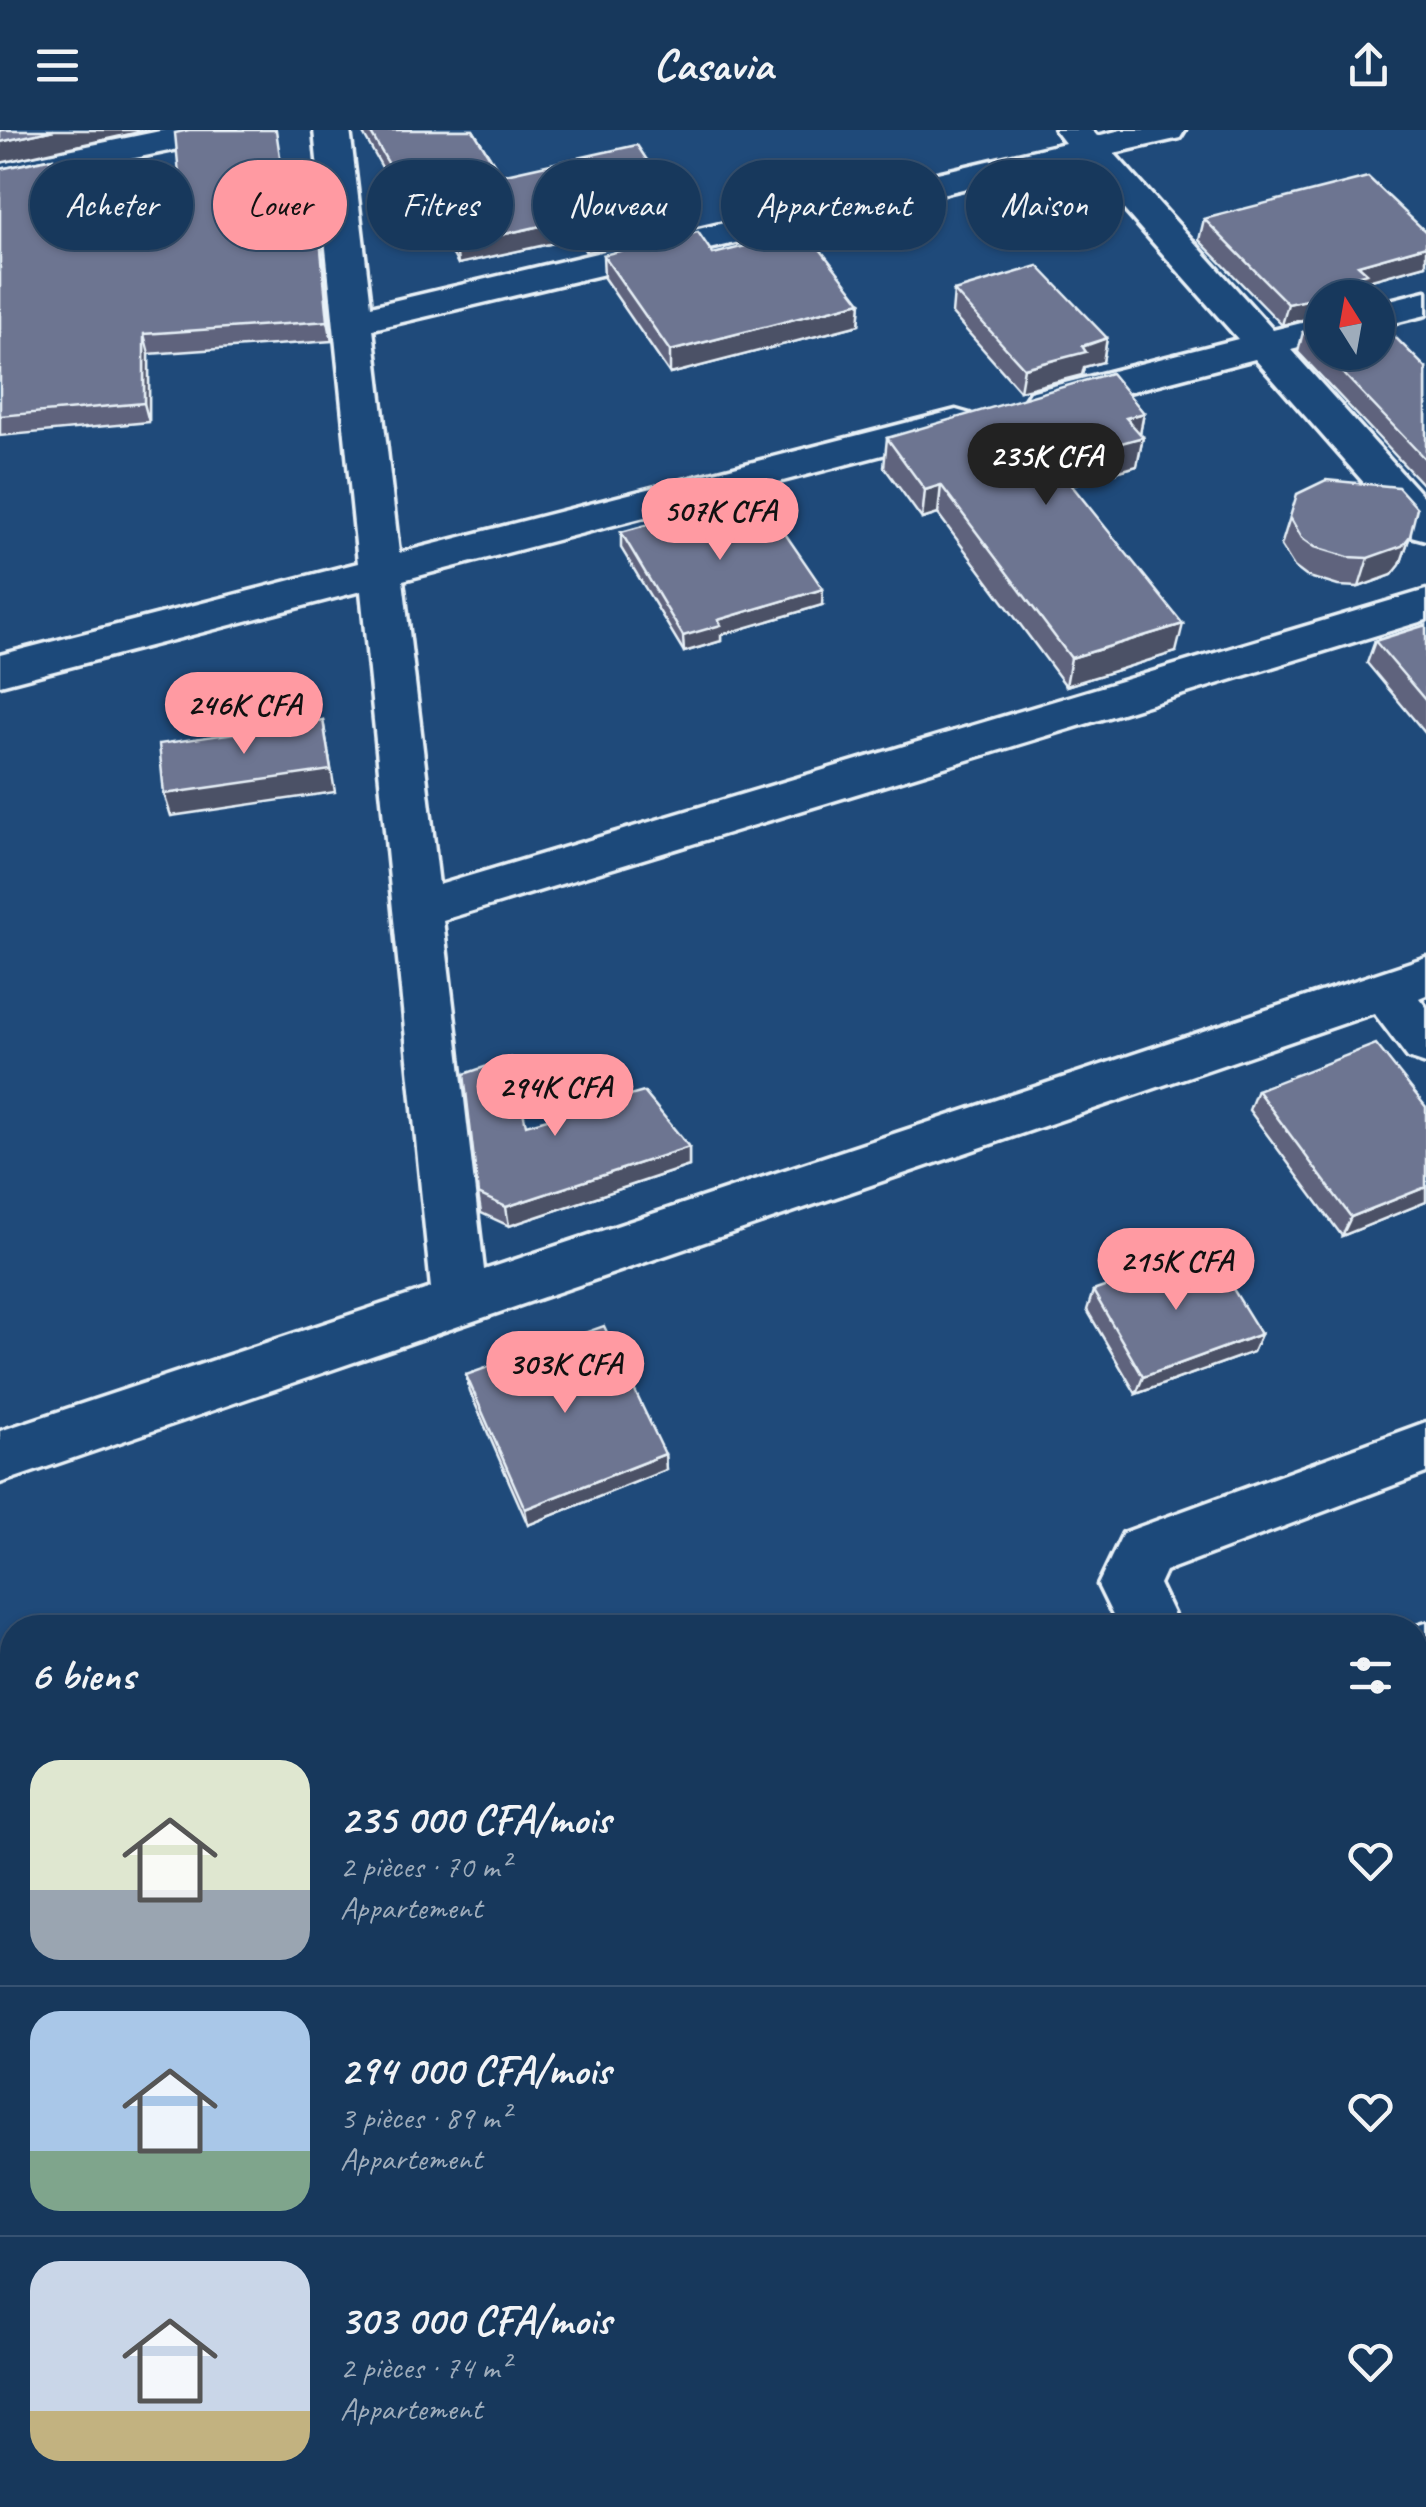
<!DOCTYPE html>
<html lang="fr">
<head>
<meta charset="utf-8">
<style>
  :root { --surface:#17385c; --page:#244365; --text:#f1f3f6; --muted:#9eacbb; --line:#365272; --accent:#ff9aa2 }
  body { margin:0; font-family:Caveat,sans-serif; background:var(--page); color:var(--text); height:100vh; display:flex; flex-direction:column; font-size:38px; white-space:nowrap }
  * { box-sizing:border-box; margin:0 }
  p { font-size:32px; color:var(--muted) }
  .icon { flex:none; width:55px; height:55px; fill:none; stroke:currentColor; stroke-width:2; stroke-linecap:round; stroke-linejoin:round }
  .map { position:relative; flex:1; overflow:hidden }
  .sheet { position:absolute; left:0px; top:1485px; width:1428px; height:892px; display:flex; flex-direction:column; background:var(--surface); border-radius:40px 40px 0 0; box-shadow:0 2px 8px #0004,0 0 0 2px var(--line) }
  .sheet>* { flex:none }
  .banner { position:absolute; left:30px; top:30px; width:1368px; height:90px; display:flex; gap:20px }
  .needle { width:65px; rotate:349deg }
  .tools { position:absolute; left:1305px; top:150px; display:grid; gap:20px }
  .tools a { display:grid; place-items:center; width:90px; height:90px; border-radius:50%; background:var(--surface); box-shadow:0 2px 8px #0004,0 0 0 2px var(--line); font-size:50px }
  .price { position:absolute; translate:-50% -85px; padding:0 22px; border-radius:35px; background:var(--accent); color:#111; font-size:32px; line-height:65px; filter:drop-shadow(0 2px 5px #0008) }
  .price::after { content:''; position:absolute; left:50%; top:60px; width:30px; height:22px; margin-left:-15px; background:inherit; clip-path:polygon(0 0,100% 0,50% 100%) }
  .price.selected { background:#222; color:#fff }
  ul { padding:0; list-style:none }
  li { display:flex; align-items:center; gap:30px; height:250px; padding:0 30px }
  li+li { border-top:2px solid var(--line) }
  li span { display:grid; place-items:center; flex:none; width:280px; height:200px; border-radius:30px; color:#555 }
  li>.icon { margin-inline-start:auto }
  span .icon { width:120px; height:120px; fill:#fffc; stroke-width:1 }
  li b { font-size:42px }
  h2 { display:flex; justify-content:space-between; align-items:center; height:120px; padding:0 30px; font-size:42px }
  .chip { padding:0 35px; border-radius:45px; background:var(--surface); box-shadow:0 2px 8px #0004,0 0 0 2px var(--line); font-size:35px; line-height:90px }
  .chip.selected { background:var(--accent); color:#111 }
  header { display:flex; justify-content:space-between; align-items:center; height:130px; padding:0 30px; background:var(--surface); font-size:45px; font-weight:600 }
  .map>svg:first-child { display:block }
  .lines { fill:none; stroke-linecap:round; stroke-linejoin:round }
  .minor-casing { stroke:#e8f1f8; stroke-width:7 }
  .minor { fill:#1f4a7a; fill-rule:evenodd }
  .wall { fill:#5e647d; stroke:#e8f1f8; stroke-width:2.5 }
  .shaded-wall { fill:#4c5166; stroke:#e8f1f8; stroke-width:2.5 }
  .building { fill:#6d7491; stroke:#e8f1f8; stroke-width:2.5 }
</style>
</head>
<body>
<header><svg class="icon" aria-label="menu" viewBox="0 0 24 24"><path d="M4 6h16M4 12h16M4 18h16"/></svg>Casavia<svg class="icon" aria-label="share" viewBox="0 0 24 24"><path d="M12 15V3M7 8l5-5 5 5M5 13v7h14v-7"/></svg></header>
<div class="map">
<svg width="1426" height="2377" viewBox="0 0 1426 2377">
  <rect width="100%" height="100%" fill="#1f4a7a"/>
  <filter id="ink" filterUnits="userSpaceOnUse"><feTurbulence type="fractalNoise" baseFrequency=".01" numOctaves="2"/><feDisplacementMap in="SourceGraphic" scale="20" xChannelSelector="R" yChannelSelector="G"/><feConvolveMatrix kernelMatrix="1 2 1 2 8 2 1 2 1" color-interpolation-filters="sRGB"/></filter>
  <g filter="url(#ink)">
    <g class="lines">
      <defs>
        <g id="minor">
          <path d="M165,0H235L230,8L217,11L0,56V34Z"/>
          <path d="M314,0H350L371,176L1065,13L1055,0H1092L1097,6L1121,0H1185L1180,8L1114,23L1273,200L1322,188V212L1291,220L1426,370V410L1411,406L1255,229L1044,284L1030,280L1024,271L1030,262L1238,209L1081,31L373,199L399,423L956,280L970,284L976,293L970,302L403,450L439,755L1426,460V490L443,790L484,1140L1426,827V865L1419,868L1426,877V934L1408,928L1374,883L0,1353V1301L431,1158L361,461L0,555V525L358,433Z"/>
          <path d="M1426,161V185L1378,197V173Z"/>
          <path d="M1426,1292V1343L1165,1441L1159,1454L1180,1498H1119L1098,1455L1123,1403Z"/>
          <path d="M1426,1493V1549L1415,1552V1498H1410Z"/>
          <path d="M1415,1606L1426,1610V1698L1415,1693Z"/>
          <path d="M12,1832V1898L0,1901V1835Z"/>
          <path d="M1426,1957V2025L1415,2027V1959Z"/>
          <path d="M587,2365H661L663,2377H589Z"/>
        </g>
      </defs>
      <!-- minor casing -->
      <use href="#minor" class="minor-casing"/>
      <!-- minor -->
      <use href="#minor" class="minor"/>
    </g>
    <!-- wall -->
    <g class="wall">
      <path d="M361,0H473L501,45L680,80L681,99L586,122L577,108L458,134L426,76L430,105L422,108Z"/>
      <path d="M53,28L59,48L63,89L293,112L323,129L332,211L149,224V292L0,306V39Z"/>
      <path d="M1204,89L1426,102V135L1364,152L1361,164L1354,166L1355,168H1322L1282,195L1199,110Z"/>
      <path d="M713,124L861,172L859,195L670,244L604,148L603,125Z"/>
      <path d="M954,161L1107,208L1103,232L1084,237L1082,245L1020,261L952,184Z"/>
      <path d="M1303,202L1426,238V358L1298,222Z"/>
      <path d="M1144,283L1140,304L1143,307L1137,336L1071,355L1176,522L1066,556L938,384L922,389L884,337L887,308Z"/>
      <path d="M1290,387L1410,406L1400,435L1392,445L1359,457L1338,456L1306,446L1294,437L1281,416Z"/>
      <path d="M621,402L822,475L721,505V511L684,522L621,418Z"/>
      <path d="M1426,495V604L1367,533L1375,511Z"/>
      <path d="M1257,960L1426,977V1072L1342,1106L1249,980Z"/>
      <path d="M526,995L689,1017V1036L509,1096L481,1083L478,1064Z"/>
      <path d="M1093,1161L1261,1204L1253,1222L1136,1264L1087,1180Z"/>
      <path d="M466,1245L665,1324L666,1340L528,1395L470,1262Z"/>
    </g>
    <!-- shaded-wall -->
    <g class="shaded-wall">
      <path d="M54,0H148L0,33V12Z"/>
      <path d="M53,28L59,48L64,109L59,89Z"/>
      <path d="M680,80L681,99L586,122L585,102Z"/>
      <path d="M428,85L430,105L422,108L420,88Z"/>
      <path d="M576,88L577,108L458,134L456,115Z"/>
      <path d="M320,109L323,129L332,211L328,191Z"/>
      <path d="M1426,116V135L1364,152L1361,164L1348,168L1339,151L1358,135Z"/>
      <path d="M1330,165L1329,168H1322V185L1282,195L1288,174Z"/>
      <path d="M861,172L859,195L670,244V221Z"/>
      <path d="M144,204L149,224V292L144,273Z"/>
      <path d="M1107,208L1103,232L1084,237L1082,245L1020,261L1024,238Z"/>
      <path d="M1144,283L1139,308L1143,307L1137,336L1049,361L1053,332L1126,288Z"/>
      <path d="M941,355L938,384L922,389L925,360Z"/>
      <path d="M1410,406L1400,435L1392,445L1359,457L1368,428Z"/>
      <path d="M823,459L822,475L721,505V511L684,522L683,506L718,490Z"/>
      <path d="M1183,494L1176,522L1066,556L1071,528Z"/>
      <path d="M323,590L335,662L171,686L164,664Z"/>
      <path d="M689,1017V1036L509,1096L506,1077Z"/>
      <path d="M1426,1057V1072L1342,1106L1351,1087Z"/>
      <path d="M1261,1204L1253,1222L1136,1264L1143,1247Z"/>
      <path d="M665,1324L666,1340L528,1395L525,1379Z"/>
      <path d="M543,2365H548L549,2377H545Z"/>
    </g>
    <!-- building -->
    <g class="building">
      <path d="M0,0H54L0,12Z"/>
      <path d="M189,0H276L293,112L320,109L328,191L144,204V273L0,286V39L53,28L59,89L182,75L175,3Z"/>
      <path d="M369,0H473L501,45L637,15L680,80L585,102L576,88L456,115L421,51L428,85L420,88Z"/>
      <path d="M1368,47L1426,102V116L1358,135L1367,143L1339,151L1355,168H1330V165L1288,174L1204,89Z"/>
      <path d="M806,101L861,172L670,221L603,125L698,102L713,124Z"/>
      <path d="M1038,136L1107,208L1082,216L1086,222L1024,238L954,161Z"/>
      <path d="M1378,190L1426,238V330L1323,222H1378Z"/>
      <path d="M1322,196V222L1303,202Z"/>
      <path d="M1111,243L1144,283L1126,288L1143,307L1053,332L1183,494L1071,528L941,355L925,360L887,308Z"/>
      <path d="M1326,350L1398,357L1417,378L1410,406L1402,416L1368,428L1348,427L1315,417L1302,408L1290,387L1297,364Z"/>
      <path d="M758,364L823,459L718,490L721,495L683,506L621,402Z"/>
      <path d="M1426,495V571L1375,511Z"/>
      <path d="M323,590L331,640L164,664L159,614Z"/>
      <path d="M1376,914L1426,977V1057L1351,1087L1257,960Z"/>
      <path d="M511,928L526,995L644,962L689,1017L506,1077L478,1064L464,944Z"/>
      <path d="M1209,1120L1261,1204L1143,1247L1093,1161Z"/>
      <path d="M604,1196L665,1324L525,1379L466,1245Z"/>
      <path d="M1426,2042V2285L1415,2287V2044Z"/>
      <path d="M12,2198V2365H543L545,2377H0V2201Z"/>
      <path d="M733,2365H1013L1015,2374L997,2377H735Z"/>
      <path d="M1056,2365H1359L1363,2377H1014L1013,2374Z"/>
    </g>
  </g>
</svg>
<div class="tools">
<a><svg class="needle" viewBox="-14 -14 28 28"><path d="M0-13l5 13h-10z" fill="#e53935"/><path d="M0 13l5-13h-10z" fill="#9eacbb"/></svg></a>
</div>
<b class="price selected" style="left:1046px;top:378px">235K CFA</b>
<b class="price" style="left:720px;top:433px">507K CFA</b>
<b class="price" style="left:244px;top:627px">246K CFA</b>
<b class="price" style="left:555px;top:1009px">294K CFA</b>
<b class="price" style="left:1176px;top:1183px">215K CFA</b>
<b class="price" style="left:565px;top:1286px">303K CFA</b>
<div class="banner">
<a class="chip">Acheter</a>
<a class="chip selected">Louer</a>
<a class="chip">Filtres</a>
<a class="chip">Nouveau</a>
<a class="chip">Appartement</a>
<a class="chip">Maison</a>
</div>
<section class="sheet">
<h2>6 biens<svg class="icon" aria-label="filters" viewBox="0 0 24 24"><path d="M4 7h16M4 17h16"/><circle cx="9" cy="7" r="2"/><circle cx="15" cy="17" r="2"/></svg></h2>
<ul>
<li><span style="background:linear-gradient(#dfe7d0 65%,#9aa5b1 0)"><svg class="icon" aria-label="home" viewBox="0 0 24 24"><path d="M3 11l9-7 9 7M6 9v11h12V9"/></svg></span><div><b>235 000 CFA/mois</b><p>2 pièces · 70 m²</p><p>Appartement</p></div><svg class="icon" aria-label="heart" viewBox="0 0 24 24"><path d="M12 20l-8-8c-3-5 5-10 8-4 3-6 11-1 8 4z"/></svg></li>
<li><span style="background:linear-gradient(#a9c7e8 70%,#7fa58c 0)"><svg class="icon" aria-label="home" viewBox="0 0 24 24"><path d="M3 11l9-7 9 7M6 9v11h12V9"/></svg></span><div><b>294 000 CFA/mois</b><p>3 pièces · 89 m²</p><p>Appartement</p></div><svg class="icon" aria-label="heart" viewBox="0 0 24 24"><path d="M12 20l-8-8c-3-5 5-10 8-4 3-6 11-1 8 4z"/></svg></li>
<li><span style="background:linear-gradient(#c9d6e8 75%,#c2b280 0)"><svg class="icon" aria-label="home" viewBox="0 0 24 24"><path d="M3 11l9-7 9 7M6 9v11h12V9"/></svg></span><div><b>303 000 CFA/mois</b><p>2 pièces · 74 m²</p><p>Appartement</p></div><svg class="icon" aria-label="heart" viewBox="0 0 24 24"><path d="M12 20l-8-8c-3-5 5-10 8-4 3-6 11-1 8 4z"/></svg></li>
</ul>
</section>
</div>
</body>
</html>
